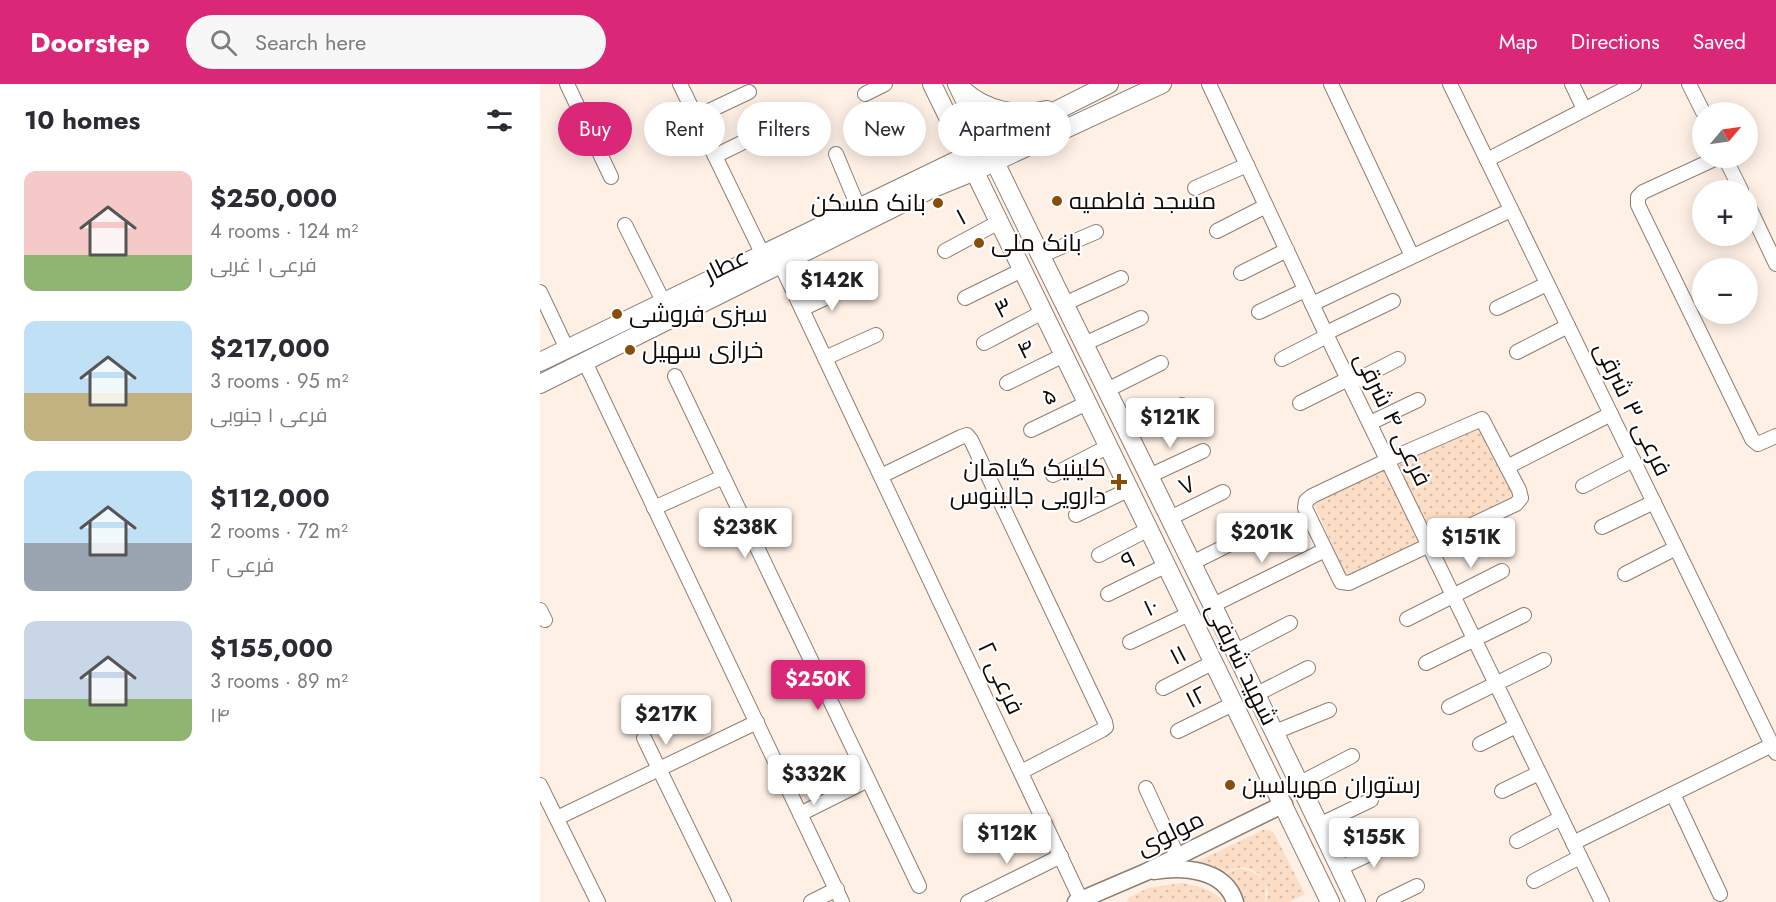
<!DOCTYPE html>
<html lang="en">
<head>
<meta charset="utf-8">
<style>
  :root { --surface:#fff; --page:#f7f7f7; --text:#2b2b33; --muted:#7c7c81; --accent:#db2777 }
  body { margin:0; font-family:Jost,Cairo,sans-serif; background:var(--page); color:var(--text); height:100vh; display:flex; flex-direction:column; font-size:22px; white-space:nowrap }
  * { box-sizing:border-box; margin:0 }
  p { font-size:20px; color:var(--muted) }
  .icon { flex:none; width:33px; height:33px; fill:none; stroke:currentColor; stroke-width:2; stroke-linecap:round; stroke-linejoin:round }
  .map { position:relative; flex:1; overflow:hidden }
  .sheet { display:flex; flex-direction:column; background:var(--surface); width:540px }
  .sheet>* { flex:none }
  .hud { position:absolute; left:18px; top:18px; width:570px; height:54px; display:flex; gap:12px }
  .needle { width:39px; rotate:61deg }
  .buttons { position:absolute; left:1152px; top:18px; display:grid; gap:12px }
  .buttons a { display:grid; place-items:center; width:66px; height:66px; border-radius:50%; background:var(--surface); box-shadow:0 3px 15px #0003; font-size:30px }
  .price { position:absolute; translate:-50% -51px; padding:0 14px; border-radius:6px; background:#fff; color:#222; font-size:20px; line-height:39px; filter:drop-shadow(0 2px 3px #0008) }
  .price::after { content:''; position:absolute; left:50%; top:36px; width:18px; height:14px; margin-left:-9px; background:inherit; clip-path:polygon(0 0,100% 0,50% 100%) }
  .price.current { background:var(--accent); color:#fff }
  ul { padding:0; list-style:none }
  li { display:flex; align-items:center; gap:18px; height:150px; padding:0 24px }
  li span { display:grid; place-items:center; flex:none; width:168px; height:120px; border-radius:12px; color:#555 }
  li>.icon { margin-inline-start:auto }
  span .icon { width:72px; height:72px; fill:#fffc; stroke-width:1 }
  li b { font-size:26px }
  h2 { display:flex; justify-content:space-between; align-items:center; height:72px; padding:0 24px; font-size:26px }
  .pill { padding:0 21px; border-radius:27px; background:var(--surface); box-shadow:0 3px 15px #0003; font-size:21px; line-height:54px }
  .pill.current { background:var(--accent); color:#fff }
  header { display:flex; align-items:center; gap:36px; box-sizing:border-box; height:84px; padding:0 30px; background:var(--accent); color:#fff }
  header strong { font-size:28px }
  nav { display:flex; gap:33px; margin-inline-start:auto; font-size:21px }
  .search { width:420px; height:54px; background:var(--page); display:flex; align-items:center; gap:15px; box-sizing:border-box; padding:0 21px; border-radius:33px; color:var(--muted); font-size:22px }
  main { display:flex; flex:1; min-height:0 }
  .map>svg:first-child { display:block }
  .grass { fill:url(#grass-dots) }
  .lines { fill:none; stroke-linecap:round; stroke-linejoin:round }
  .minor-casing { stroke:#8e7e72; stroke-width:16 }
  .tertiary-casing { stroke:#8e7e72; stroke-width:19 }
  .secondary-casing { stroke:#8e7e72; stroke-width:20 }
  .minor { stroke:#fff; stroke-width:14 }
  .tertiary { stroke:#fff; stroke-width:16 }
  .secondary { stroke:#fff; stroke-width:18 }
  .poi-dot { fill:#894d0a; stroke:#fff; stroke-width:2 }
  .labels { text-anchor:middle; stroke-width:4.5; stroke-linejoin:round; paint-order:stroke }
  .poi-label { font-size:24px; fill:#100a06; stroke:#fff; text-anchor:start }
  .street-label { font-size:24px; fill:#100a06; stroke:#fff }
</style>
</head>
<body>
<header>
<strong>Doorstep</strong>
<div class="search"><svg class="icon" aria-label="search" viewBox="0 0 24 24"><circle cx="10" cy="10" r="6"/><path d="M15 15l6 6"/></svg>Search here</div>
<nav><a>Map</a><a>Directions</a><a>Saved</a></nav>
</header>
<main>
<section class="sheet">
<h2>10 homes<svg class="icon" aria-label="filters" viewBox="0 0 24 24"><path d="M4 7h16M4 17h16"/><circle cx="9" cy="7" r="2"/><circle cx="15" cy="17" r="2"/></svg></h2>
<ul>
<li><span style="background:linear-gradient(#f6c9c9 70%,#8fb573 0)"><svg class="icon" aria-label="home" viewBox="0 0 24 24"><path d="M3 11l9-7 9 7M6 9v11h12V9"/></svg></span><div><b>$250,000</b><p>4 rooms · 124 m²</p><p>فرعی ۱ غربی</p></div></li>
<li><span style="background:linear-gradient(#bfe0f5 60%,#c2b280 0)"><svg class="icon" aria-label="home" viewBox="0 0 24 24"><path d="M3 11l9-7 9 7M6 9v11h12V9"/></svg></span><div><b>$217,000</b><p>3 rooms · 95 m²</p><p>فرعی ۱ جنوبی</p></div></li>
<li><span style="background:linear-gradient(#bfe0f5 60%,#9aa5b1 0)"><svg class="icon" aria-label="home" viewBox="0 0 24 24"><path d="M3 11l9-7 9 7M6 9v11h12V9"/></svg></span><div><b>$112,000</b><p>2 rooms · 72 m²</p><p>فرعی ۲</p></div></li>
<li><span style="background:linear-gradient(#c9d6e8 65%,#8fb573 0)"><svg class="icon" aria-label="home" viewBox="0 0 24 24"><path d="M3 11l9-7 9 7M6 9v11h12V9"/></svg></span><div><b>$155,000</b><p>3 rooms · 89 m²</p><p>۱۴</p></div></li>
</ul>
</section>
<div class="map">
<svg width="1236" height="818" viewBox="0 0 1236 818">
  <defs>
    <pattern id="grass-dots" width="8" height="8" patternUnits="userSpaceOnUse" patternTransform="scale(1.5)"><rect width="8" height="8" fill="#fcddc5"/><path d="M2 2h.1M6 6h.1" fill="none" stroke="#d7bca8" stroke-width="1.8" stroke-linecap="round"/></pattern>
  </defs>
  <rect width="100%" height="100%" fill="#fef0e5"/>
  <!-- grass -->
  <g class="grass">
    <path d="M940,342L974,412L807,495L773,417Z"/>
    <path d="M723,746H729L734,749L765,810L749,818H726L728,809L726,800L725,818H701L683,792C697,780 710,785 723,795C713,781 696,780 682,791L650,781Z"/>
    <path d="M642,799C657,802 675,805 683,818H587L588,814L608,804Z"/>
  </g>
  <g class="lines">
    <defs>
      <g id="minor">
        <path d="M27,0L71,93"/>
        <path d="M140,0L223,171"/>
        <path d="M669,0L787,252L1062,818"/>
        <path d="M791,0L872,172"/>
        <path d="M910,0L1236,669"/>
        <path d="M1032,0L1044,25"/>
        <path d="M1149,0L1163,28"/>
        <path d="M325,10L345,0"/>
        <path d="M156,33L209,8"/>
        <path d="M296,70L319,125"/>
        <path d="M175,72L230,45"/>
        <path d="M1177,74L1103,108L1098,113V121L1212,355L1218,360L1236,352"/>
        <path d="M1185,74L1201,106"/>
        <path d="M947,76L1094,0"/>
        <path d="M655,104L707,81"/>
        <path d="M1208,121L1236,180"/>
        <path d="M85,141L127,225"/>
        <path d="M677,147L726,122"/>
        <path d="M405,167L459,138"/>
        <path d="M500,172L556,148"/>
        <path d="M241,181L541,816"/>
        <path d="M701,189L747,166"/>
        <path d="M0,208L27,265"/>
        <path d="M425,214L482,186"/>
        <path d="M524,220L581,194"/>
        <path d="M772,220L971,126"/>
        <path d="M957,224L1007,200"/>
        <path d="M262,225L309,203"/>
        <path d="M719,228L765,206"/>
        <path d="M786,249L853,217"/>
        <path d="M444,259L503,228"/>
        <path d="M544,260L601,234"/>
        <path d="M977,268L1028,242"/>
        <path d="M285,274L336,251"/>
        <path d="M742,275L787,252"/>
        <path d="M45,278L302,818"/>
        <path d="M135,292L379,802"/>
        <path d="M467,299L524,271"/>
        <path d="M811,299L858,275"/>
        <path d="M567,306L621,279"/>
        <path d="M760,319L808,295"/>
        <path d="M942,335L979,406L981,414L976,420L809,499L801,498L765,424L766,417L772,412L848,376Z"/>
        <path d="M830,339L878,316"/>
        <path d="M491,346L547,319"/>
        <path d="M587,347L642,321"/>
        <path d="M967,383L1071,330"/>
        <path d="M513,391L569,362"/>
        <path d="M341,392L421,353L427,351L431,356L565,638L566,643L562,646L481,688"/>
        <path d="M609,392L663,367"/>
        <path d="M1043,402L1093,376"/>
        <path d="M114,424L183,393"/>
        <path d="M536,431L590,405"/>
        <path d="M630,434L683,408"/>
        <path d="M1062,443L1114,418"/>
        <path d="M559,471L609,445"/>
        <path d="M652,479L706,452"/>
        <path d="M1085,490L1136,464"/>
        <path d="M568,510L627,481"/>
        <path d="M673,521L785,466"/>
        <path d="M0,526L5,536"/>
        <path d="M867,535L962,487"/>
        <path d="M590,558L651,529"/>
        <path d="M696,567L750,539"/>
        <path d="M886,579L984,531"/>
        <path d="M623,604L674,578"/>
        <path d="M717,610L768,584"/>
        <path d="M909,623L1004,576"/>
        <path d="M638,647L695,619"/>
        <path d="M735,648L789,626"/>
        <path d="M104,654L184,818"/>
        <path d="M940,660L976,642"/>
        <path d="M760,699L812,672"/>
        <path d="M0,701L58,818"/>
        <path d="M606,704L637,771"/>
        <path d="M962,707L999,689"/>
        <path d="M1133,710L1180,810"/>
        <path d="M260,730L328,696"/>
        <path d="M17,734L217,638"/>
        <path d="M779,741L831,716"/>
        <path d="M977,757L1021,734"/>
        <path d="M1033,759L1232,661"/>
        <path d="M800,784L855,758"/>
        <path d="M994,797L1040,773"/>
        <path d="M271,818L297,805"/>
        <path d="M428,818L521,772"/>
        <path d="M844,818L877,802"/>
      </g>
      <g id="tertiary">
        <path d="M614,787C643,782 685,785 695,818"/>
        <path d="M536,818L606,788L744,720"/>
      </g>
      <g id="secondary">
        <path d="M392,0L790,818"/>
        <path d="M417,0C549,273 686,544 816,818"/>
        <path d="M422,5C445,27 477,33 507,26"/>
        <path d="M0,278L426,72L569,0"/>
        <path d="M0,300L391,105L435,87L622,0"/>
      </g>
    </defs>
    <!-- minor casing -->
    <use href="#minor" class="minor-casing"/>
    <!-- tertiary casing -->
    <use href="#tertiary" class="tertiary-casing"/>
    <!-- secondary casing -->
    <use href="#secondary" class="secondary-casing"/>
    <!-- minor -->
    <use href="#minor" class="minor"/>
    <!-- tertiary -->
    <use href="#tertiary" class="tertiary"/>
    <!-- secondary -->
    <use href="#secondary" class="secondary"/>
  </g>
  <!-- markers -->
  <g class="poi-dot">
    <circle cx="517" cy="117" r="6"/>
    <circle cx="398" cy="119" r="6"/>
    <circle cx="439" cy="159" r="6"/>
    <circle cx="77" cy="230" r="6"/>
    <circle cx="90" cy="266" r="6"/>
    <path d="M576 389h6v6h6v6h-6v6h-6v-6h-6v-6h6z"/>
    <circle cx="690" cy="701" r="6"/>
  </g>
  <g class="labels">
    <!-- poi labels -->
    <g class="poi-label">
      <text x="529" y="125">مسجد فاطمیه</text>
      <text x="386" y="127" text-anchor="end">بانک مسکن</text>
      <text x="451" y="167">بانک ملی</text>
      <text x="89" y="238">سبزی فروشی</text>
      <text x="102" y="274">خرازی سهیل</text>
      <text x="566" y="392" text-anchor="end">کلینیک گیاهان<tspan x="566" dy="28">دارویی جالینوس</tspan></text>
      <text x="702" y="709">رستوران مهریاسین</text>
    </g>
    <!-- street labels -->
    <g class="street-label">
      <text transform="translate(421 133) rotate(-28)" y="8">۱</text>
      <text transform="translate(186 181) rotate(-26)" y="8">عطار</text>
      <text transform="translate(463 224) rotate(-27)" y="8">۳</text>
      <text transform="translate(486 265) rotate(-26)" y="8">۴</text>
      <text transform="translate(509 312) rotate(-26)" y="8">۵</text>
      <text transform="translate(1093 325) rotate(64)" y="8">فرعی ۳ شرقی</text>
      <text transform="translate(853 335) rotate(64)" y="8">فرعی ۴ شرقی</text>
      <text transform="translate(647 401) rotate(-25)" y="8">۷</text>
      <text transform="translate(588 476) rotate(-26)" y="8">۹</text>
      <text transform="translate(611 523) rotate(-25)" y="8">۱۰</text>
      <text transform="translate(638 571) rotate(-27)" y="8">۱۱</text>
      <text transform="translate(702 580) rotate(64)" y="8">شهید شریفی</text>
      <text transform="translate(461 594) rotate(65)" y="8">فرعی ۲</text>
      <text transform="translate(656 613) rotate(-27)" y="8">۱۲</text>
      <text transform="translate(630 749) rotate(-26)" y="8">مولوی</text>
    </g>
  </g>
</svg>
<div class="buttons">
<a><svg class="needle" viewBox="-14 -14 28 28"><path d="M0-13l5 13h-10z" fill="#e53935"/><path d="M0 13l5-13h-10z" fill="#7c7c81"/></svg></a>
<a>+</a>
<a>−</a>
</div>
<b class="price" style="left:292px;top:228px">$142K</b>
<b class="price" style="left:630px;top:365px">$121K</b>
<b class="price" style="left:205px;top:475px">$238K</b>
<b class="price" style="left:722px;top:480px">$201K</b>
<b class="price" style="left:931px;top:485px">$151K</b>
<b class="price current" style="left:278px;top:627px">$250K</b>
<b class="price" style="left:126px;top:662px">$217K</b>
<b class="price" style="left:274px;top:722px">$332K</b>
<b class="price" style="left:467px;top:781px">$112K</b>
<b class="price" style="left:834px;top:785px">$155K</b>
<div class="hud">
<a class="pill current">Buy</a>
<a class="pill">Rent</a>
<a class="pill">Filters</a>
<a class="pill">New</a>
<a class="pill">Apartment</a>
</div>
</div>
</main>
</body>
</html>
